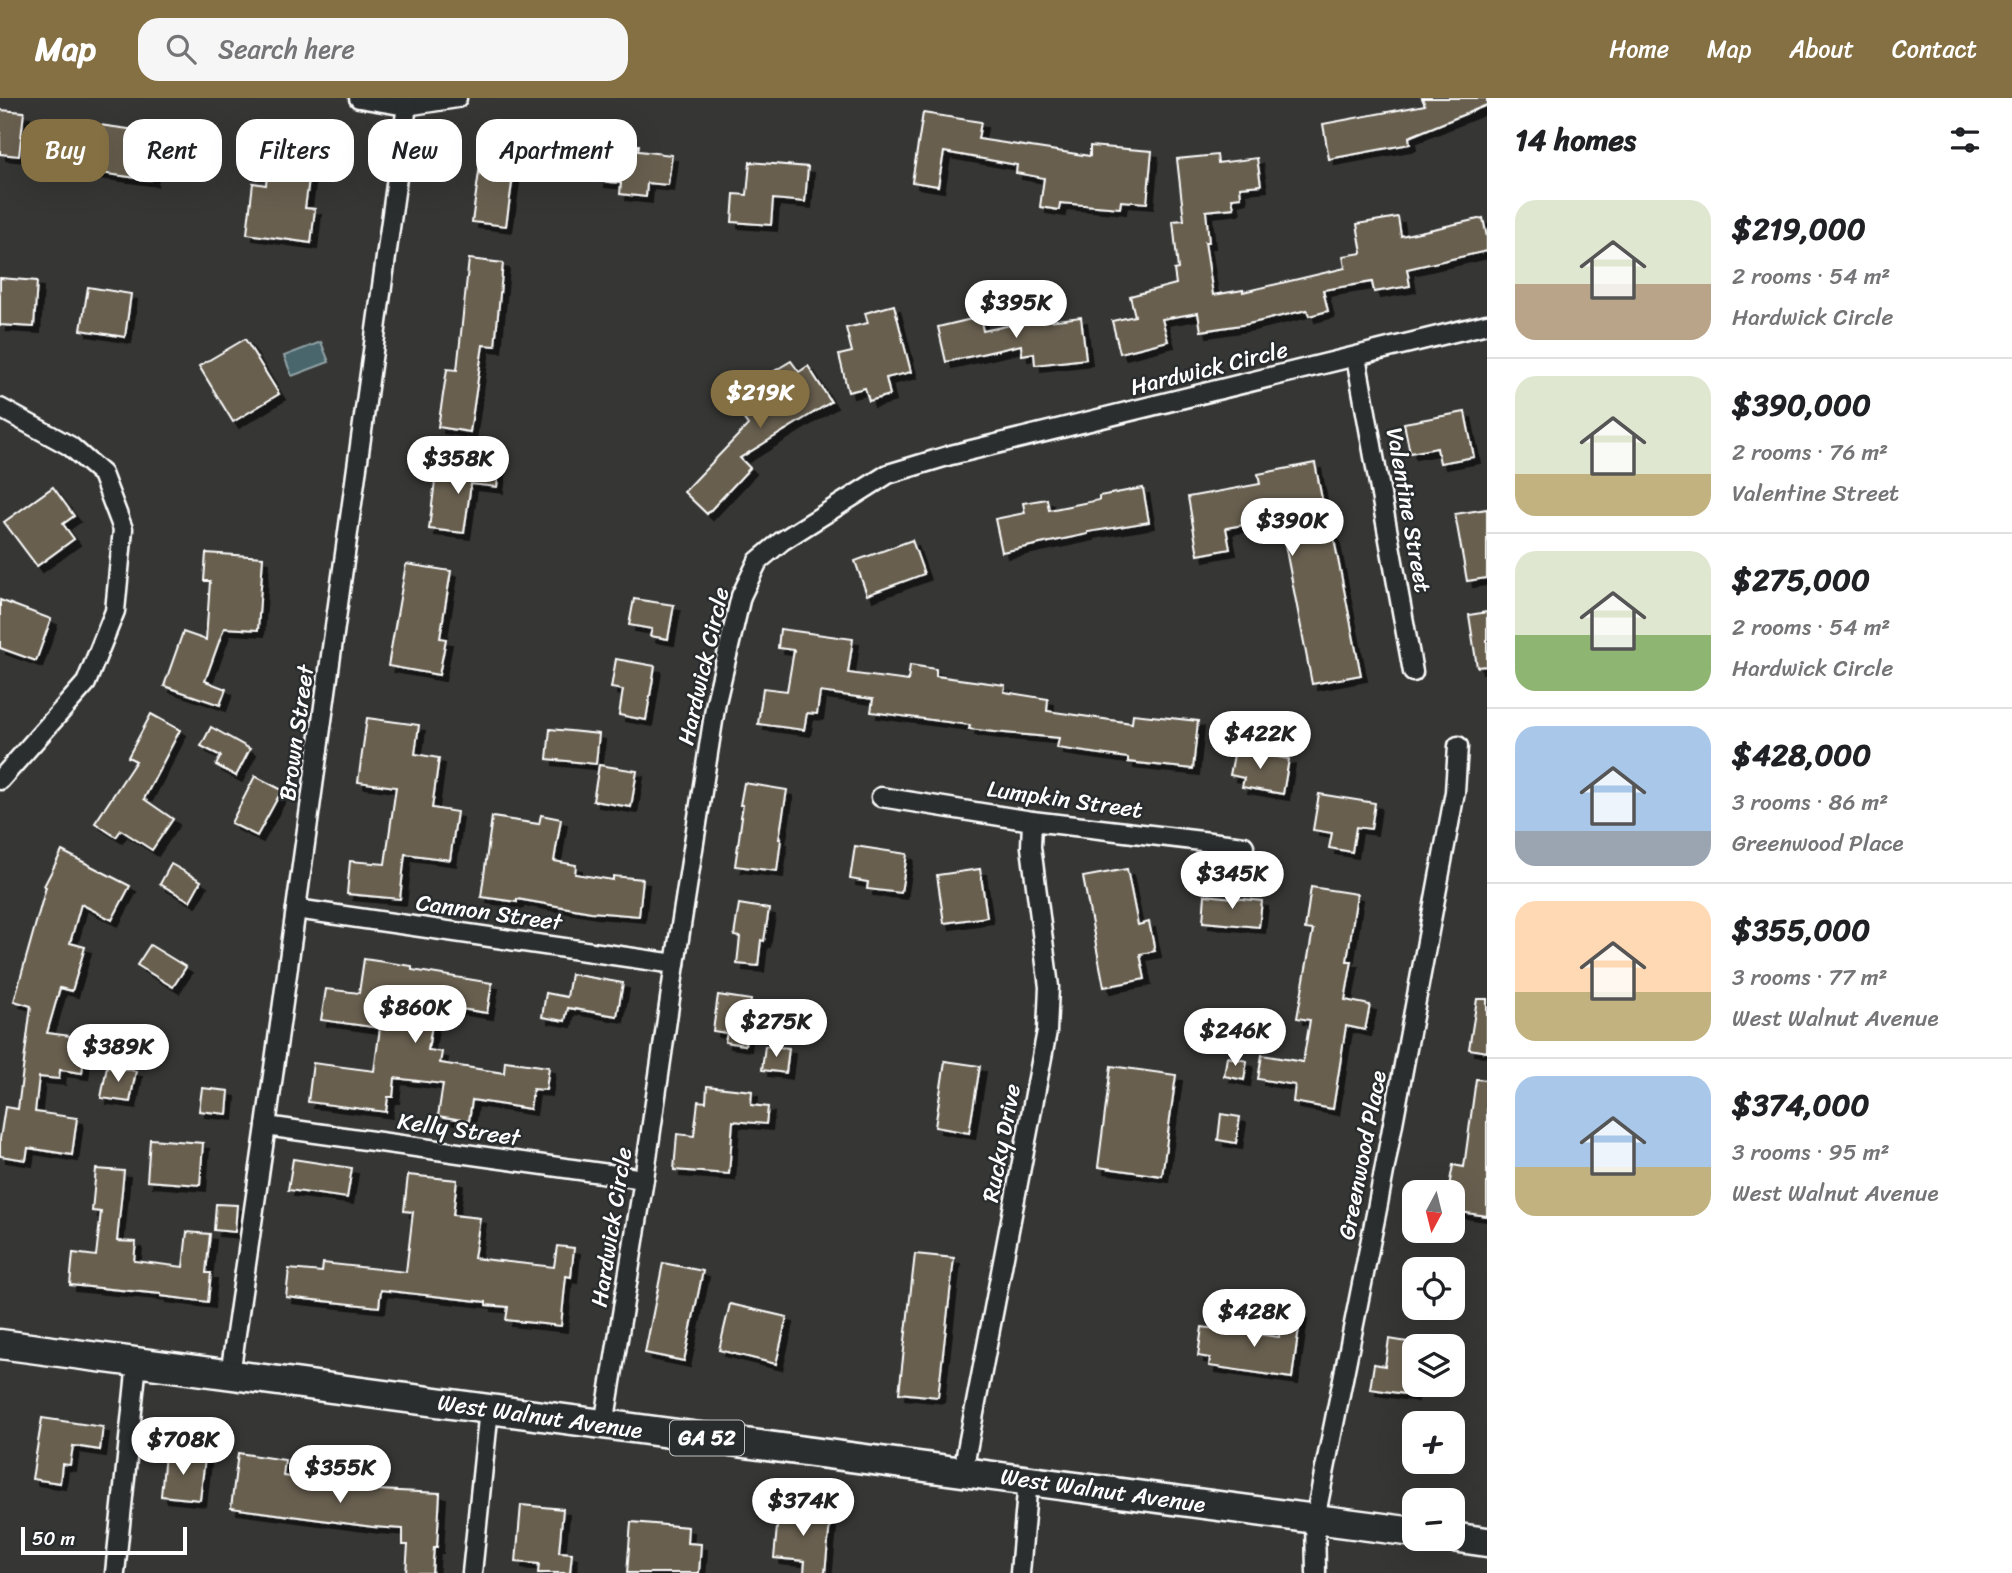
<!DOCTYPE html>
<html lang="en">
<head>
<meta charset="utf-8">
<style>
  :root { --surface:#fff; --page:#f6f6f6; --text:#202124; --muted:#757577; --line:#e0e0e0; --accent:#847042 }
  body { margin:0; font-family:Sriracha,sans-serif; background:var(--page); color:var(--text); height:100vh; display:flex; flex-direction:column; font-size:26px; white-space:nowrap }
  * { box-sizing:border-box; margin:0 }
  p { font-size:23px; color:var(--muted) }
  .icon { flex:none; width:38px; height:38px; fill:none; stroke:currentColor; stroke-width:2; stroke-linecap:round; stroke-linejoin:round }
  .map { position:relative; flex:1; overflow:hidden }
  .sheet { display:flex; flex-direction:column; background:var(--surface); width:525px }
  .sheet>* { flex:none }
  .hud { position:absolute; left:21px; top:21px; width:665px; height:63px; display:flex; gap:14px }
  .needle { width:46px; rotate:187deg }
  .controls { position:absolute; left:1402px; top:1082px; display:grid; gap:14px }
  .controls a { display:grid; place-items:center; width:63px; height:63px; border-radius:14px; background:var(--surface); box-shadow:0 7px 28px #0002; font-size:35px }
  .scale { position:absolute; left:21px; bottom:18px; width:166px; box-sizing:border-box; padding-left:7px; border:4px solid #fff; border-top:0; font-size:19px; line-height:24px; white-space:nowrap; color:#fff; -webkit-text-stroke:5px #2a2d2e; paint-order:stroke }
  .price { position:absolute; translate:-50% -60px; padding:0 16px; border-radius:24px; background:#fff; color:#222; font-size:23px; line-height:46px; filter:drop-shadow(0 2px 4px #0008) }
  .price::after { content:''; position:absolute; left:50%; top:42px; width:21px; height:16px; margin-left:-10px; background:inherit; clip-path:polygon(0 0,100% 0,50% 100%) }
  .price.on { background:var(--accent); color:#fff }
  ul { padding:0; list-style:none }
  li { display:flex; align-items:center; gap:21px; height:175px; padding:0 28px }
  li+li { border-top:2px solid var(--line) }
  li span { display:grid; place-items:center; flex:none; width:196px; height:140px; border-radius:21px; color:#555 }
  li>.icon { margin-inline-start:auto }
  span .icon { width:84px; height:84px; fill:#fffc; stroke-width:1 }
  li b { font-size:30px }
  h2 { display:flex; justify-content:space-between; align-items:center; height:84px; padding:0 28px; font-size:30px }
  .chip { padding:0 24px; border-radius:21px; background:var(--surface); box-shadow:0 7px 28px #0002; font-size:24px; line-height:63px }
  .chip.on { background:var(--accent); color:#fff }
  header { display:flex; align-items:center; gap:42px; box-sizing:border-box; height:98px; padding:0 35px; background:var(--accent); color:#fff }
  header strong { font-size:33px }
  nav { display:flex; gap:38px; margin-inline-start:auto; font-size:24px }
  .search { width:490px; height:63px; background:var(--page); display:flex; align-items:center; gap:18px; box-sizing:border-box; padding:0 24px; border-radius:21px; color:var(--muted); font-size:26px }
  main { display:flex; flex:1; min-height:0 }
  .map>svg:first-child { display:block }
  .water { fill:#49666d; stroke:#92a3a7; stroke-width:2 }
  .building { fill:#675f4f; stroke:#fff; stroke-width:2; filter:url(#shadow) }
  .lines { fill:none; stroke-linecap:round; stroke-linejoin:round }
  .street-casing { stroke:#fff; stroke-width:23 }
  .primary-casing { stroke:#fff; stroke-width:33 }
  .street { stroke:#2a2d2e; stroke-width:18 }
  .primary { stroke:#2a2d2e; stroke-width:28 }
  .labels { text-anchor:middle; stroke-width:5; stroke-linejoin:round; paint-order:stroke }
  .shield { fill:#2a2d2e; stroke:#bfc0c0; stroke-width:2 }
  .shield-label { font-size:21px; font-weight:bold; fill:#fff }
  .street-label { font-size:23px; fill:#fff; stroke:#2a2d2e }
</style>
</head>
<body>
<header>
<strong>Map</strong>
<div class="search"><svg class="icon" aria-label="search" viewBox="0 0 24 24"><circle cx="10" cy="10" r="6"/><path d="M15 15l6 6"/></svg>Search here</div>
<nav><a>Home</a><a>Map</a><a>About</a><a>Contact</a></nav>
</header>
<main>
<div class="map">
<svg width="1487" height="1475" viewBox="0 0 1487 1475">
  <defs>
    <filter id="shadow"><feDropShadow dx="6" dy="6" stdDeviation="0" flood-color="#0009"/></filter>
  </defs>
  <rect width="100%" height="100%" fill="#363735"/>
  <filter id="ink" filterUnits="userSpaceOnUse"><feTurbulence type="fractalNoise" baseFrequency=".0143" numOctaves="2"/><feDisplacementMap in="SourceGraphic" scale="14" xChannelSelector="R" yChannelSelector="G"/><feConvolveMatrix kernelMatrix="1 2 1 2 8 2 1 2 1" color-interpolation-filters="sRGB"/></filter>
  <g filter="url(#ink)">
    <!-- water -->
    <path class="water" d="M321,244L329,264L292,278L284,258Z"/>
    <!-- building -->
    <g class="building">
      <path d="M1422,0H1487V7L1409,39L1410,46L1329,61L1323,26L1425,7Z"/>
      <path d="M0,12L24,14L19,58L0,56Z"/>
      <path d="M923,15L981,24L978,41L1090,58V48L1152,53L1147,105L1121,103L1120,110L1060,105L1059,112L1040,109L1044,80L1016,75L1017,67L944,54L938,88L912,84Z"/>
      <path d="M85,25L158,35L151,82L78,72Z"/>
      <path d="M287,36L315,39L305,110L315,111L311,145L247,136L253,85L266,87L269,58L284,59Z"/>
      <path d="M484,38L518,43L506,128L472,124Z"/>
      <path d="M604,43L639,47L638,53L672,57L668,87L647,85L646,99L620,96L621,85L599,83Z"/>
      <path d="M1217,57L1218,65L1257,60L1261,87L1240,89L1241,99L1232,100L1234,110L1206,113L1209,144H1205L1213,197L1243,192V194L1345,170L1343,158L1362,155L1357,126L1398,119L1401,138L1483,120L1487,139V153L1407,171L1410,188L1374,194L1372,184L1323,192L1328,213L1309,218L1307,212L1248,226L1201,233L1198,215L1162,221L1168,243L1120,255L1112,223L1135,218L1130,198L1176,186L1174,172L1178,171L1173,123L1184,122L1177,61Z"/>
      <path d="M750,64L808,69L805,104L773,101L771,127L732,124L734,96L747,97Z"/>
      <path d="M469,161L503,165L495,248L483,247L470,334L438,329L447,271L457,272Z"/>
      <path d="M0,180L37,183L34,229L0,227Z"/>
      <path d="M88,189L131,196L125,239L81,232Z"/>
      <path d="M894,207L911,274L886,280L890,297L869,303L865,290L848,294L839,257L852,254L846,230L868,225L865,215Z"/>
      <path d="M980,219L983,233L1006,228L1081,219L1086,261L1035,267L1034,255L1022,257L1021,247L946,264L938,229Z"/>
      <path d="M245,241L279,296L233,324L199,268Z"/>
      <path d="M791,263L799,274L808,268L831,304L740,360L750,370L707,416L684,394L748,327L739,314L769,295L761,281Z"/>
      <path d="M1465,314L1474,359L1440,365L1437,350L1410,355L1404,325Z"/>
      <path d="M459,365L499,371L497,389L471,386L464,435L429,431L436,375L457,378Z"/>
      <path d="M1315,365L1329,437L1333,436L1361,577L1312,586L1282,431L1269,434L1266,423L1226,430L1230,451L1198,457L1188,399L1260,386L1258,376Z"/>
      <path d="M53,389L74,418L63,426L74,441L37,468L4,424Z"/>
      <path d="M1143,390L1149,424L1088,434V436L1002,454L995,421L1025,415L1023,405L1047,401L1049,412L1099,402V398Z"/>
      <path d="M1487,411V480L1467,483L1455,416Z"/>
      <path d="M912,442L924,476L867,497L855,463Z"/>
      <path d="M206,455L263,459L258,532L224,530L205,583L226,591L220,607L164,588L183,534L206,542L210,483H204Z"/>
      <path d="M406,466L451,473L440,540L446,541L439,577L388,568Z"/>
      <path d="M634,501L674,507L668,541L650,538L652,531L629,527Z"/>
      <path d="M0,502L51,521L36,563L0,550Z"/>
      <path d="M1487,514V568L1477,569L1469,517Z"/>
      <path d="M780,531L853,541L848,575L908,583L910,567L936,571V578L1005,587L1004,594L1048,601L1047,613L1132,625L1133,616L1198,623L1193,671L1128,664V660L1057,650L1059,640L994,634L969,631L970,627L871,614L873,601L820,594L817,616L807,615L804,632L758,626L763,590L787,593L794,552L778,550Z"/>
      <path d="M616,561L655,568L646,622L619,617L623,592L611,590Z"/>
      <path d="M151,616L180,632L144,701L173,721L152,752L121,732L116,739L95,725L136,663L128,659Z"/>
      <path d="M367,620L419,627L415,656L439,660L432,710L457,714L450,762L405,756L400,801L347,796L350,763L385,766L396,689L358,684Z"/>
      <path d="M211,629L250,651L236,678L216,667L221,658L201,648Z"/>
      <path d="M550,631L599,636L596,666L547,661Z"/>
      <path d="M1235,652L1289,661L1283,696L1242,689L1244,680L1230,677Z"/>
      <path d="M599,667L637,673L631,709L593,703Z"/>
      <path d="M255,678L282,692L257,738L231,725Z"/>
      <path d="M744,685L787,692L779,741H781L777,773L735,768L742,719H741L743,707H740Z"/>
      <path d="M1319,696L1375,705L1371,731L1356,729L1352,754L1329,750L1332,735L1313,732Z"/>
      <path d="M541,717L561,721L554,763L576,767L575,776L613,782V778L643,781L639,818L591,814L517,801V804L481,799L492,719L539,726Z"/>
      <path d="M855,748L907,756L901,795L867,791L868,784L850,781Z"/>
      <path d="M62,753L130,788L112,822L81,806L70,845L85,849L72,893L60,890L47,935L87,940L82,975L60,972L59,981L39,979L35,1014L77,1020L72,1057L28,1050L26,1062L0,1058V1041L5,1009L18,1011L31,908L14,903L46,789L44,788Z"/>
      <path d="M171,766L201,783L190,803L160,786Z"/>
      <path d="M980,771L987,819L944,825L937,777Z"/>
      <path d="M1127,771L1138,827L1149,824L1155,853L1140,856L1145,881L1104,889L1083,779Z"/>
      <path d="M1311,789L1357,796L1347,863H1352L1345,902L1370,907L1365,932L1346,928L1333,1011L1293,1004L1295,987L1258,981L1262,957L1303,964L1310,922L1297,920L1313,832L1305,831Z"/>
      <path d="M1205,797L1262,803L1259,829L1203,824Z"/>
      <path d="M739,806L769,811L764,843L761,842L758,868L737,866L740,839L734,838Z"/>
      <path d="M150,847L186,869L173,889L137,867Z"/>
      <path d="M364,861L412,868V872L492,885L487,915L435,907L428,952L442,954L440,965L504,975L505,963L549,969L546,992L533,991L530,1011L472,1002L469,1023L438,1018L443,986L395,980L393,999H388L386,1014L308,1004L313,965L374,973L380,930L321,922L326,891L359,895Z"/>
      <path d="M571,876L623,885L617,918L568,910L565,923L542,919L546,895L567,899Z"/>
      <path d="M718,897L751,902L745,947L725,944L727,935L713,933Z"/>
      <path d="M1477,901H1487V954L1469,951Z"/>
      <path d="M765,948L789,950L786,975L762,972Z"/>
      <path d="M1227,959L1247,963L1244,982L1224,978Z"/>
      <path d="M945,963L980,968L969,1035L935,1029Z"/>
      <path d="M107,968L136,973L130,1004L101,1000Z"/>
      <path d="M1111,968L1176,977L1162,1078L1098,1069Z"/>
      <path d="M1476,981L1487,982V1118L1453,1113L1456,1090L1449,1089L1453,1067L1464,1069Z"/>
      <path d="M707,988L752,993L751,1007L768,1009L766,1026L733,1023L729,1076L674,1072L677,1036L694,1038L698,1003L706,1004Z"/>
      <path d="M202,990L229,993L227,1016L199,1013Z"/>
      <path d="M1221,1016L1240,1019L1236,1045L1218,1042Z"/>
      <path d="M150,1041L203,1045L200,1087L147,1083Z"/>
      <path d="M293,1061L352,1070L347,1100L288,1092Z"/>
      <path d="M96,1071L124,1073L117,1143L136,1144L134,1163L183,1169L187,1134L210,1136L206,1175H211L208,1204L161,1198V1196L70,1187L73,1155L96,1158L101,1114L92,1113Z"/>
      <path d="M408,1077L457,1082L453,1117L480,1120L474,1160L554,1169L557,1148L574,1150L571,1179L566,1178L561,1228L506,1222L508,1209L486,1207V1204L381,1192L379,1209L286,1199L289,1171L322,1174L323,1165L406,1174L413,1114L404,1113Z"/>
      <path d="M216,1106L237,1107L235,1134L214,1132Z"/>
      <path d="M915,1156L954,1160L938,1299L899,1295Z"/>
      <path d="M663,1165L703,1173L684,1263L645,1255Z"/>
      <path d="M730,1206L787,1219L776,1266L719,1252Z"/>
      <path d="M1283,1212L1301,1215L1292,1280L1209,1268L1210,1260L1198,1258L1202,1229L1279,1239Z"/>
      <path d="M1389,1241L1414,1245V1284L1412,1297L1370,1291L1374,1266L1385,1268Z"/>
      <path d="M42,1320L103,1329L100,1352L73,1348L70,1367L62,1366L60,1385L32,1381Z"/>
      <path d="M238,1355L285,1362L283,1378L378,1392L440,1395L437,1449H434L432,1475H406L408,1447H403V1431L373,1429L231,1410Z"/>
      <path d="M165,1356L205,1360L200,1402L161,1398Z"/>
      <path d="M521,1407L563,1411L559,1454L572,1455L570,1475H538L539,1466L516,1464Z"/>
      <path d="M779,1409L831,1414L825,1475H804L805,1463L774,1460Z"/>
      <path d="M631,1424L688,1429L687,1445L701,1446L699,1475H627Z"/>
    </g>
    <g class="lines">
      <defs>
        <g id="street">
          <path d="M359,0L406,8L457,0"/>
          <path d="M1356,259L1413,574"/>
          <path d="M0,310L70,348L102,376L123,431L115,513L86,585L0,682"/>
          <path d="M881,699L1032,723L1244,748"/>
          <path d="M296,811L675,866"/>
          <path d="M266,1028L644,1081"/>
          <path d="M230,1277L266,1028L408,0"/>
          <path d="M604,1327L644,1081L675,866L716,604L741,498L758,463L782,443L888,376L951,357L1487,226"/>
          <path d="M963,1373L1047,933L1049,889L1031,749L1032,723"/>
          <path d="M115,1475L137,1265"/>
          <path d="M472,1475L489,1311"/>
          <path d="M1020,1475L1028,1382"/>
          <path d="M1316,1475L1315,1421L1377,1111L1455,694L1458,648"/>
        </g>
        <g id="primary">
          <path d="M0,1246L1414,1434"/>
          <path d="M1452,1439L1487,1444"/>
        </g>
      </defs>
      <!-- street casing -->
      <use href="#street" class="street-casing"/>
      <!-- primary casing -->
      <use href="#primary" class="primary-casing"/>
      <!-- street -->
      <use href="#street" class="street"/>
      <!-- primary -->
      <use href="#primary" class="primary"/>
    </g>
  </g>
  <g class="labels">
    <!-- shield labels -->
    <rect class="shield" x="670" y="1322.5" width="74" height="35" rx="5"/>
    <g class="shield-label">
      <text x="707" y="1347">GA 52</text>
    </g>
    <!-- street labels -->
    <g class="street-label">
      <text transform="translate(1209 270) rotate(-14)" y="8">Hardwick Circle</text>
      <text transform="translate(1409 412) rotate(80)" y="8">Valentine Street</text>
      <text transform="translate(703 568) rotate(-77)" y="8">Hardwick Circle</text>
      <text transform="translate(296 635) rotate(-82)" y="8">Brown Street</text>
      <text transform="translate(1065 701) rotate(8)" y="8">Lumpkin Street</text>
      <text transform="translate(489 814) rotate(8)" y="8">Cannon Street</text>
      <text transform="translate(459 1031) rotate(8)" y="8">Kelly Street</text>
      <text transform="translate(1001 1045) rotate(-79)" y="8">Rucky Drive</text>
      <text transform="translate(1362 1057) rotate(-79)" y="8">Greenwood Place</text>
      <text transform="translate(611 1129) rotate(-81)" y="8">Hardwick Circle</text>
      <text transform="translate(540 1318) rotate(8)" y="8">West Walnut Avenue</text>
      <text transform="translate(1103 1392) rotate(8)" y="8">West Walnut Avenue</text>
    </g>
  </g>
</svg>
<div class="controls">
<a><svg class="needle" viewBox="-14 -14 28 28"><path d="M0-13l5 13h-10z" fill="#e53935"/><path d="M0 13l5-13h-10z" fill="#757577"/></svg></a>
<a><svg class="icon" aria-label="locate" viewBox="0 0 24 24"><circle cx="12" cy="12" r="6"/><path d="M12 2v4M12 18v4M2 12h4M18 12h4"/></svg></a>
<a><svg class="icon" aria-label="layers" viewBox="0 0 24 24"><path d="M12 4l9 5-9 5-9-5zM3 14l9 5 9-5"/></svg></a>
<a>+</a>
<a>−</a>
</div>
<div class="scale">50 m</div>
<b class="price" style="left:1016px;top:242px">$395K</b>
<b class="price on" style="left:760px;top:332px">$219K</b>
<b class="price" style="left:458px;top:398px">$358K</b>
<b class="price" style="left:1292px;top:460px">$390K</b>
<b class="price" style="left:1260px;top:673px">$422K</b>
<b class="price" style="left:1232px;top:813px">$345K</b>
<b class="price" style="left:415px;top:947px">$860K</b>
<b class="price" style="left:776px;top:961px">$275K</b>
<b class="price" style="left:1235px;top:970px">$246K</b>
<b class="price" style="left:118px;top:986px">$389K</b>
<b class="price" style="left:1254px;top:1251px">$428K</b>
<b class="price" style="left:183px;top:1379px">$708K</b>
<b class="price" style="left:340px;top:1407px">$355K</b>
<b class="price" style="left:803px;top:1440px">$374K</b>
<div class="hud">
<a class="chip on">Buy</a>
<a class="chip">Rent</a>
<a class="chip">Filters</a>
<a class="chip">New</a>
<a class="chip">Apartment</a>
</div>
</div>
<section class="sheet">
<h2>14 homes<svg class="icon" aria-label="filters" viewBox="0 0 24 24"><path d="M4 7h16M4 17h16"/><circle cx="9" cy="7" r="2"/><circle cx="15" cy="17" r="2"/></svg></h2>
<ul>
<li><span style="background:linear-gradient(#dfe7d0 60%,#b9a48a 0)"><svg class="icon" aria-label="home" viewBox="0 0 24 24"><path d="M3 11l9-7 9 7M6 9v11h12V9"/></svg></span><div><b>$219,000</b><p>2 rooms · 54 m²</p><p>Hardwick Circle</p></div></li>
<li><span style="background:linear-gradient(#dfe7d0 70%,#c2b280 0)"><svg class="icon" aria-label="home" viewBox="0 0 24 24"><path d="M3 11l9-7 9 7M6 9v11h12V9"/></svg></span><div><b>$390,000</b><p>2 rooms · 76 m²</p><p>Valentine Street</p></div></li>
<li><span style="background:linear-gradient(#dfe7d0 60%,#8fb573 0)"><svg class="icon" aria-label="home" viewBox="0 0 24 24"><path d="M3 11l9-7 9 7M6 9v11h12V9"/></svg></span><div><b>$275,000</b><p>2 rooms · 54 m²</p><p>Hardwick Circle</p></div></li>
<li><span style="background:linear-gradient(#a9c7e8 75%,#9aa5b1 0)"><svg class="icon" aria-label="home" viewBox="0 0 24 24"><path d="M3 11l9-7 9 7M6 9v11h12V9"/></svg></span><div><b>$428,000</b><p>3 rooms · 86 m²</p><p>Greenwood Place</p></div></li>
<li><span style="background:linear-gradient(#ffd9b3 65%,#c2b280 0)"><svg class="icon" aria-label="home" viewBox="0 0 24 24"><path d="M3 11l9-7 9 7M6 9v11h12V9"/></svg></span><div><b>$355,000</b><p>3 rooms · 77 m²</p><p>West Walnut Avenue</p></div></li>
<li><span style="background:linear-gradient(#a9c7e8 65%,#c2b280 0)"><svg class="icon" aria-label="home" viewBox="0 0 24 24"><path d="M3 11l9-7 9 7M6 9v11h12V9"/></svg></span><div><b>$374,000</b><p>3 rooms · 95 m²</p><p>West Walnut Avenue</p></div></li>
</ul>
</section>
</main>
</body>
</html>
